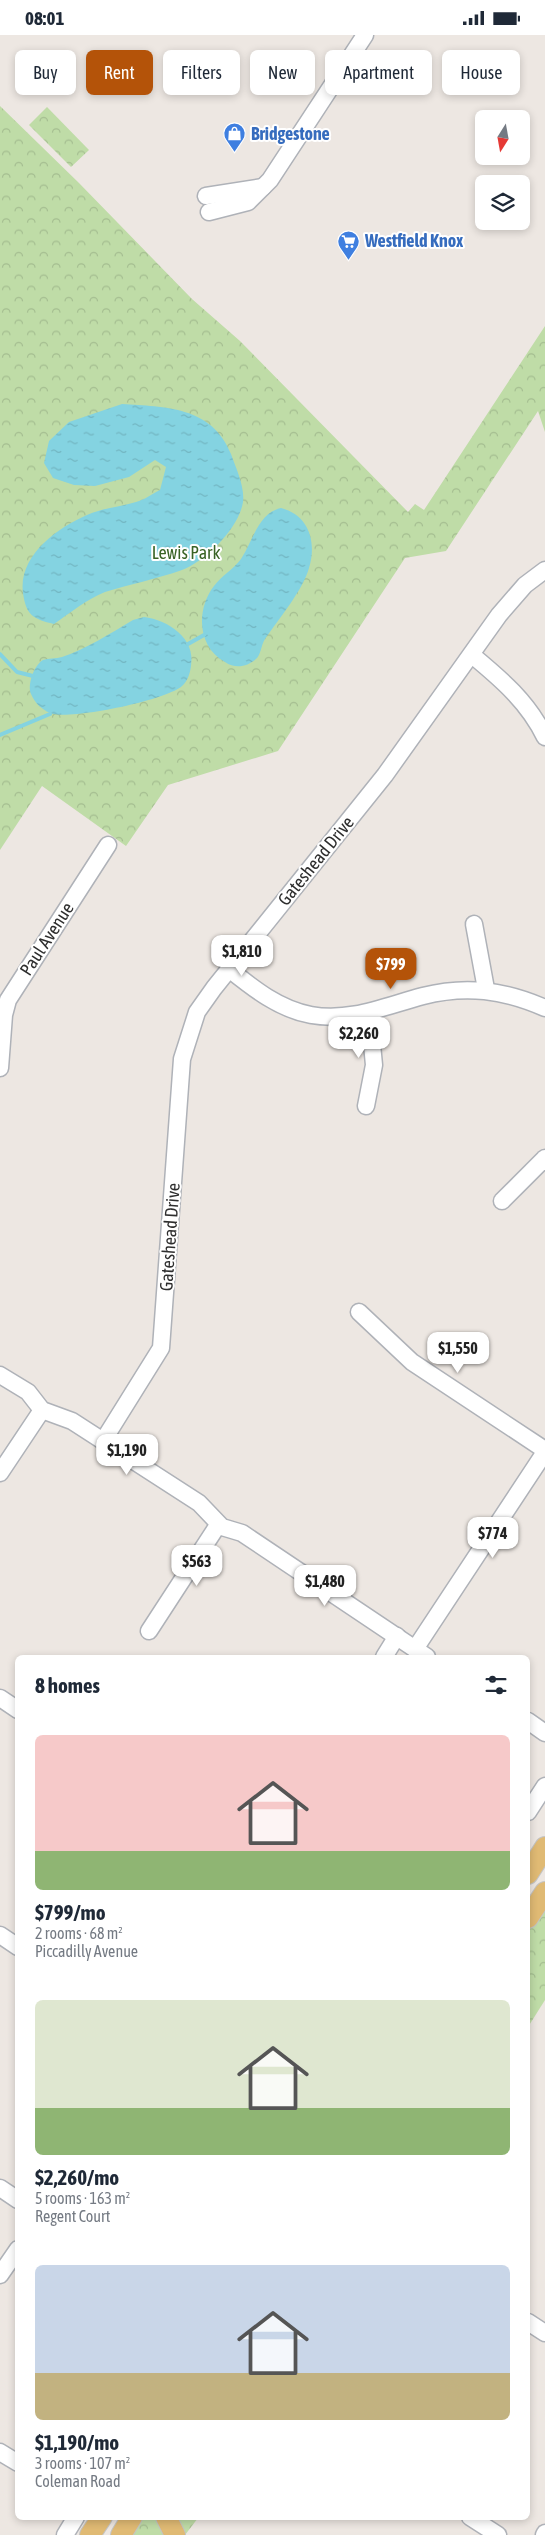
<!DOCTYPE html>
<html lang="en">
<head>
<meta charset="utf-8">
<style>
  :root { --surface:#fff; --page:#f6f6f7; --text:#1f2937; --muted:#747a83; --accent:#b45309 }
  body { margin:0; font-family:"Asap Condensed",sans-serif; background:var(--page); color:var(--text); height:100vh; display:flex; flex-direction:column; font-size:19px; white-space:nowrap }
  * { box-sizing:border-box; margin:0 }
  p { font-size:16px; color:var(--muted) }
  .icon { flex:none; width:28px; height:28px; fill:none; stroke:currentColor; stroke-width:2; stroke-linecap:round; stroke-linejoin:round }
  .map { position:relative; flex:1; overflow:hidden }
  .sheet { position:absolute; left:15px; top:1620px; width:515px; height:865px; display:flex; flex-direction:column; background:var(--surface); border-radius:8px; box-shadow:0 2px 8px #0003 }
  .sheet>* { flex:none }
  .top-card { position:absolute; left:15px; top:15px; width:515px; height:45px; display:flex; gap:10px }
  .needle { width:32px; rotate:191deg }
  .buttons { position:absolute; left:475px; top:75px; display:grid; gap:10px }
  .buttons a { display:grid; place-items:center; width:55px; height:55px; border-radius:8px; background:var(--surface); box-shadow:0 2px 8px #0003; font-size:25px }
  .price { position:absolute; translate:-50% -42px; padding:0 11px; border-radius:10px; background:#fff; color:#222; font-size:16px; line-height:32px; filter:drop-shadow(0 1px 2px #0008) }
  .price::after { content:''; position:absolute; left:50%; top:30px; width:15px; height:11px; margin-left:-8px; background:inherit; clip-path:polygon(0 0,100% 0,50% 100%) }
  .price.selected { background:var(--accent); color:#fff }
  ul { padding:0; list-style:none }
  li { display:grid; align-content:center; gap:10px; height:265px; padding:0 20px }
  li span { display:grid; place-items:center; height:155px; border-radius:8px; color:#555 }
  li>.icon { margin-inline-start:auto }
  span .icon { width:90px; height:90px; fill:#fffc; stroke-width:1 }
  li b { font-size:21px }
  h2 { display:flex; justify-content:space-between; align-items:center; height:60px; padding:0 20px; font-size:21px }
  .tag { padding:0 18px; border-radius:8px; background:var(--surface); box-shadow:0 2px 8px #0003; font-size:18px; line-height:45px }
  .tag.selected { background:var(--accent); color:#fff }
  .status { display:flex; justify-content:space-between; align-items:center; height:35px; padding:0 25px; background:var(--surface); direction:ltr }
  .status svg { height:14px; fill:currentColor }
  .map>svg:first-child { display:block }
  .park { fill:url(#park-crowns) }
  .water { fill:url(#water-ripples) }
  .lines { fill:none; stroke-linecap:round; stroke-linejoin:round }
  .stream { stroke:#84d3e1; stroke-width:4 }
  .minor-casing { stroke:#afb2b8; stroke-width:19 }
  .major-casing { stroke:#c4c4c4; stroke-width:22 }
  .minor { stroke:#fff; stroke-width:16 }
  .major { stroke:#e0ba74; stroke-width:20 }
  .labels { text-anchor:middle; stroke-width:4; stroke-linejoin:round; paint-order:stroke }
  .shop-label { font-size:18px; font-weight:bold; fill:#366cbe; stroke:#fff; text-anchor:start }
  .park-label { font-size:18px; fill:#3a6325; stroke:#fff }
  .street-label { font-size:18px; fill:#2e2e2e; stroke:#fff }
</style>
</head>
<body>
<div class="status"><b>08:01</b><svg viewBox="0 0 49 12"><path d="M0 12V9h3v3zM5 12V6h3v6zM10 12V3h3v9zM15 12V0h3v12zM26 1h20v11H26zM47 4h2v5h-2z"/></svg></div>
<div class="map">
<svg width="545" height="2500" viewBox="0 0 545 2500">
  <defs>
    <pattern id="park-crowns" width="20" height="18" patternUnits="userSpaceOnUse" patternTransform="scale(1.25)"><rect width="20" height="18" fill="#bfdca7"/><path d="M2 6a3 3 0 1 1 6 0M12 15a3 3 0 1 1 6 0" fill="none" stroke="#a4bd90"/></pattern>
    <pattern id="water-ripples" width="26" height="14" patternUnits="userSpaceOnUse" patternTransform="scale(1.25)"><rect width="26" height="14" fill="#84d3e1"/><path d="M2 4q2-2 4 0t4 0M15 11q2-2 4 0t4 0" fill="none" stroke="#72b5c1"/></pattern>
  </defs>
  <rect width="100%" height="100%" fill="#ede7e2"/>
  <!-- park -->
  <g class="park">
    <path d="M0,71L79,148L192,264L240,306L408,477L415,469L424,475L545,291V397L538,376L446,516L405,523L278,716L168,750L126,811L42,751L0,815Z"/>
    <path d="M47,72L89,115L71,132L29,90Z"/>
    <path d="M545,1858V1965L528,1992V1884Z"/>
    <path d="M132,2483H198L185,2500H121Z"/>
  </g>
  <!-- water -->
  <g class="water">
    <path d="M122,369C165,372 212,371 231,419C236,433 245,452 243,467C239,493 206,526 182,535C157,544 130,549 105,557C87,564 70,578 54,589C33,584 26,580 23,558C18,521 57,493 87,480C102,473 120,472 136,467C144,465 152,459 160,455L166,432L155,425L129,442L95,451L74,450L53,443L44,428L49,406L69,387Z"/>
    <path d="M281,473C309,480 317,507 309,533C303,555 278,585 265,604C261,610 261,620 256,624C247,632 235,634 225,627C197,612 196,574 214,551C222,540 233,535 241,524C253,506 258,478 281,473Z"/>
    <path d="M144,582C168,585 196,603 191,631C190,638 188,646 182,651C167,665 68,686 50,678C41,674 35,668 31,659C27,650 34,630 43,625C48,623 56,624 62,622C86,614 111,598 133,585Z"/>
  </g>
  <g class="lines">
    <!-- stream -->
    <g class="stream">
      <path d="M188,609L204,600"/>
      <path d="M0,619L17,637L33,641"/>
      <path d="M0,700L50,679"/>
    </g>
    <defs>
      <g id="minor">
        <path d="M206,161L263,152"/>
        <path d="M209,177L248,167L270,145L365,0"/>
        <path d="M472,620C501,644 528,667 545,702"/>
        <path d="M474,889L486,954"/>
        <path d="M229,934C254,954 279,974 311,980C351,987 385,971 423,961C466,950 504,955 545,973"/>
        <path d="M0,1033L4,980L8,965L108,810"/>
        <path d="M366,1071L374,1030L369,978"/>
        <path d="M502,1166L545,1123"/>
        <path d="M359,1277L412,1327L545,1415"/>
        <path d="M0,1340L28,1357L42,1375L72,1386L199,1468L222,1492L242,1498L427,1622"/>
        <path d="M103,1406L161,1313L182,1024L197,977L214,953L385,740L499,580L525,550L545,535"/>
        <path d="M0,1438L42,1375"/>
        <path d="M149,1596L218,1490"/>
        <path d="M415,1614L545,1417"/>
        <path d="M384,1622L397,1601"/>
        <path d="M0,1663L18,1675"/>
        <path d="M528,1686L545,1698"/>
        <path d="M528,1777L545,1751"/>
        <path d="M0,1900L18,1912"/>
        <path d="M0,2153L18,2165"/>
        <path d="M0,2240L18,2214"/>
        <path d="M528,2287L545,2298"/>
        <path d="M0,2417L18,2428"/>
        <path d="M470,2482L498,2500"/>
        <path d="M65,2500L76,2482"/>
        <path d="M544,2500L545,2498"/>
      </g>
      <g id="major">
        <path d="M528,1839L545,1812"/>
        <path d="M528,1883L545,1857"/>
        <path d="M166,2482L175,2500"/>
        <path d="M90,2500L102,2482"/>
        <path d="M121,2500L132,2482"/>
      </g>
    </defs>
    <!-- minor casing -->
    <use href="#minor" class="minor-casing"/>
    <!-- major casing -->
    <use href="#major" class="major-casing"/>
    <!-- minor -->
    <use href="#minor" class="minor"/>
    <!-- major -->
    <use href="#major" class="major"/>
  </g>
  <!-- icons -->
  <defs>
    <symbol id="shop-pin" viewBox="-11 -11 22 30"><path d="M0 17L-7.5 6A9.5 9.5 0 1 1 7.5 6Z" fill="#3f7fe0" stroke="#fff"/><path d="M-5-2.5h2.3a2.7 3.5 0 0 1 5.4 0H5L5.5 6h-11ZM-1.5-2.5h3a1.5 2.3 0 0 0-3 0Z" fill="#fff"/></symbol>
    <symbol id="supermarket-pin" viewBox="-11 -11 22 30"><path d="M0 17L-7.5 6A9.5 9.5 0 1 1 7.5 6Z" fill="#3f7fe0" stroke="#fff"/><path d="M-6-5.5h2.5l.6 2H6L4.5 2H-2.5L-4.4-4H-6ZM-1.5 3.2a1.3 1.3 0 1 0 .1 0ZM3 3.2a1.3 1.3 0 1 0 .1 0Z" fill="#fff"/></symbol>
  </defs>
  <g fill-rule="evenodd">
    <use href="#shop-pin" x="222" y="86" width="25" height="34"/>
    <use href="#supermarket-pin" x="336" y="194" width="25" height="34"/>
  </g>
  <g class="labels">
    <!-- shop labels -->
    <g class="shop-label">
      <text x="251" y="105">Bridgestone</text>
      <text x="365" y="212">Westfield Knox</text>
    </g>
    <!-- park labels -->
    <g class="park-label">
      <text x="186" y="524">Lewis Park</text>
    </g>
    <!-- street labels -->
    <g class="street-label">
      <text transform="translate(316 826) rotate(-51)" y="6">Gateshead Drive</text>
      <text transform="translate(47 904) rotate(-57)" y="6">Paul Avenue</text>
      <text transform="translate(170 1202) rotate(-86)" y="6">Gateshead Drive</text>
    </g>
  </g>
</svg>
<div class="buttons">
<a><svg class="needle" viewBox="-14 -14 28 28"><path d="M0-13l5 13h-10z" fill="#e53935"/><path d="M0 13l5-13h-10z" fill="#747a83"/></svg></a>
<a><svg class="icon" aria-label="layers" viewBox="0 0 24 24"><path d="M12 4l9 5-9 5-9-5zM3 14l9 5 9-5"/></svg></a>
</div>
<b class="price" style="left:242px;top:942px">$1,810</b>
<b class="price selected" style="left:391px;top:955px">$799</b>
<b class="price" style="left:359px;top:1024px">$2,260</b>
<b class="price" style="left:458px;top:1339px">$1,550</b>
<b class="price" style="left:127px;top:1441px">$1,190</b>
<b class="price" style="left:493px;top:1524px">$774</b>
<b class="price" style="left:197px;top:1552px">$563</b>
<b class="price" style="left:325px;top:1572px">$1,480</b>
<div class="top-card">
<a class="tag">Buy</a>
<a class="tag selected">Rent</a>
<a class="tag">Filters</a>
<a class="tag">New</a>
<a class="tag">Apartment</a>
<a class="tag">House</a>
</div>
<section class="sheet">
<h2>8 homes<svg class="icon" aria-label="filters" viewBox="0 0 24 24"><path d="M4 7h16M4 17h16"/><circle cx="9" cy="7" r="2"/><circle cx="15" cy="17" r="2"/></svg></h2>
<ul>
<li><span style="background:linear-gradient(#f6c9c9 75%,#8fb573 0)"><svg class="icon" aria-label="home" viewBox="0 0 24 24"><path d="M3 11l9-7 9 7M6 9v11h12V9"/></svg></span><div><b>$799/mo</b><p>2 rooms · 68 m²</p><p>Piccadilly Avenue</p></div></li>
<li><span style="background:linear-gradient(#dfe7d0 70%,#8fb573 0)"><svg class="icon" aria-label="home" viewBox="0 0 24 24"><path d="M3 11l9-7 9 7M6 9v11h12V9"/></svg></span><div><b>$2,260/mo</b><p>5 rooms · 163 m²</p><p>Regent Court</p></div></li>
<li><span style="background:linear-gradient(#c9d6e8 70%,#c2b280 0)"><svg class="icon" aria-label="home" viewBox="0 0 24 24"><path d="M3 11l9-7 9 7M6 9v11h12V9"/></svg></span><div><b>$1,190/mo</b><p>3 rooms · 107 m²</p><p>Coleman Road</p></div></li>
</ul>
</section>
</div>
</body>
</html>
